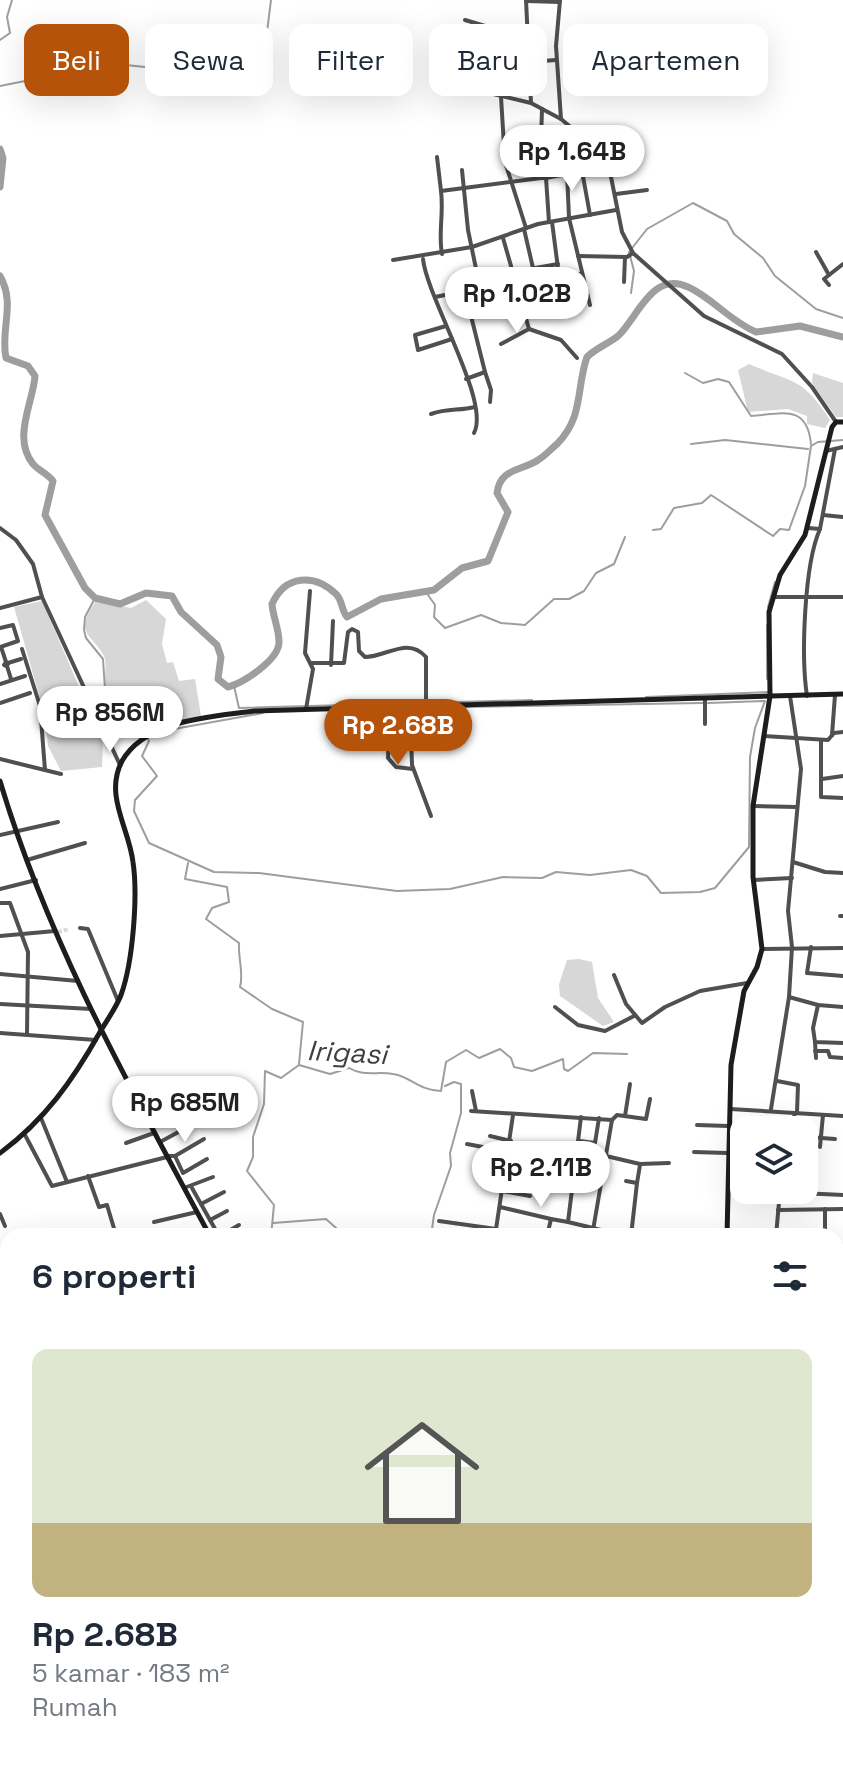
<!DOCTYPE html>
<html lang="id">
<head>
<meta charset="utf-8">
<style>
  :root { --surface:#fff; --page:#f2f2f3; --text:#1f2937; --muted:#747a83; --line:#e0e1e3; --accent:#b45309 }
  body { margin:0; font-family:"Space Grotesk",sans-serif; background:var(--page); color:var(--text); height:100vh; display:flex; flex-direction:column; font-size:30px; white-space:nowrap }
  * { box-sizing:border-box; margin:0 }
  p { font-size:26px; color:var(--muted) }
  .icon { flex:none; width:44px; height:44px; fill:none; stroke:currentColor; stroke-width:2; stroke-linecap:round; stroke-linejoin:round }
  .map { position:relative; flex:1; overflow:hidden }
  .panel { position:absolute; left:0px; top:1228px; width:844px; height:538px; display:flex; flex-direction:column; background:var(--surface); border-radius:24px 24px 0 0; box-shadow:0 8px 32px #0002 }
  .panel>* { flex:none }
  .banner { position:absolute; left:24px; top:24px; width:796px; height:72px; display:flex; gap:16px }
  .controls { position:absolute; left:730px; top:1116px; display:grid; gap:16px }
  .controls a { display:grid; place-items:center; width:88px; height:88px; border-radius:16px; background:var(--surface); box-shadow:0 8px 32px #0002; font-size:40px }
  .price { position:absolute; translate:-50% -68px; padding:0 18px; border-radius:28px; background:#fff; color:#222; font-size:26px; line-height:52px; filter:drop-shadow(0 2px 4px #0008) }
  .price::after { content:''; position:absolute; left:50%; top:48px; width:24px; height:18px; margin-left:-12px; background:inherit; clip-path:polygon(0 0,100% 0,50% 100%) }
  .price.current { background:var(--accent); color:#fff }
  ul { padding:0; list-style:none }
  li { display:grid; align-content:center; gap:16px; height:424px; padding:0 32px }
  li+li { border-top:2px solid var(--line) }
  li span { display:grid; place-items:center; height:248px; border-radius:16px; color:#555 }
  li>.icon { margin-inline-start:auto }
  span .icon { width:144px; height:144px; fill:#fffc; stroke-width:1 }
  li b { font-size:34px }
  h2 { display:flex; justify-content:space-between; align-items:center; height:96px; padding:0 32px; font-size:34px }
  .pill { padding:0 28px; border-radius:16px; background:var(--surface); box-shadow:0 8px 32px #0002; font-size:28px; line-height:72px }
  .pill.current { background:var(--accent); color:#fff }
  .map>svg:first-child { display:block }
  .green { fill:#d7d7d7 }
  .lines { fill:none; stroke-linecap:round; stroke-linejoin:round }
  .stream { stroke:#9e9e9e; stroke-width:2 }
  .river { stroke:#9e9e9e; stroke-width:7 }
  .street-tunnel { stroke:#d9d9d9; stroke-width:4; stroke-dasharray:4 2; stroke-linecap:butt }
  .street { stroke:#505050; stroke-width:4 }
  .secondary { stroke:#1d1d1d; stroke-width:5 }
  .labels { text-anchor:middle; stroke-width:7; stroke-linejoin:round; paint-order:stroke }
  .water-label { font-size:28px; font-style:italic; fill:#3f3f3f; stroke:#fff }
</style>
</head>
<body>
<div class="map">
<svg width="843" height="1765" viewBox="0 0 843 1765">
  <rect width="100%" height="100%" fill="#fff"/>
  <!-- green -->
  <g class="green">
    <path d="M749,364C792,383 802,376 830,420L825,428L807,424V416L788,409L748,412L738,370Z"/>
    <path d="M813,373L843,383V417H836L812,383Z"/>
    <path d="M146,600L166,619L162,644L167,663L173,662L179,681L195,679L201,716L146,732L131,703L106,688C103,677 108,666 104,656C93,634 72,634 96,601L131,608Z"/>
    <path d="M42,601L103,742L102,767L61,771L48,746L45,716L14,607Z"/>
    <path d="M579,959L592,962L598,998L614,1022L603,1026L560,996L559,984L567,960Z"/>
    <path d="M8,1252V1758H283V1765H0V1253Z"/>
  </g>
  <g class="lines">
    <!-- stream -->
    <g class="stream">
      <path d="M0,40L10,33L7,17L12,0"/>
      <path d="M0,86L70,72L97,62L145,67L169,63L189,53L257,39L267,32L271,0"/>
      <path d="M631,293L634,271L629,252L647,229L693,203L727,221L734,234L763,258L775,276L816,309L843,318"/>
      <path d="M685,373L703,383L718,379L729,382L751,416C781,414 807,403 811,444"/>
      <path d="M691,444L725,440L808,449"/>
      <path d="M653,530L661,529L674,508L702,503L711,495L773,536L780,529L789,530L805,486L811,446L818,442L843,440"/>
      <path d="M426,592L435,605L434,617L445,628L481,615L501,623L525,625L554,599H569L584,591L596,573L614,564L625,537"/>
      <path d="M95,598L85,617L84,630L86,638L103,659L105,689L130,704L149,741L142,756L157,776L135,800L134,811L149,843L214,872L259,873L397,891L450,889L503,877L542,878L556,872L590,875L631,870L647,876L661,893L700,892L715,888L749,847L750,757L755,728L765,701L708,703"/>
      <path d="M768,607L775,582"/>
      <path d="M767,625V679"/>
      <path d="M234,686L239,708L532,700"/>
      <path d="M646,697L768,692"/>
      <path d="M461,707L703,703"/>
      <path d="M163,731L263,713"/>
      <path d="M188,863L185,879L227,887L229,902L212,908L206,919L239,943C238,958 244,974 240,987L272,1009L303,1022L299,1064"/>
      <path d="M273,1223L326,1219L345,1236"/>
      <path d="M271,1236L274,1205L247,1171L253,1157V1137L264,1104L265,1071L281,1078L299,1065L330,1074L349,1068C364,1077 377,1071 393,1074C410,1076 417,1090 441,1091L446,1062L466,1050L479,1058L500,1049L511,1058L514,1067L532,1071L563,1059L564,1069L568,1071L593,1053L627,1054"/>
      <path d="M431,1236L434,1215L451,1166L450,1153L461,1113V1084L454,1082L445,1086"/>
      <path d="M348,1758L351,1765"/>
      <path d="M430,1765L435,1758L462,1765"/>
      <path d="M489,1765L495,1758"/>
    </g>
    <!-- river -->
    <g class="river">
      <path d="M0,149L3,158L0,187"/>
      <path d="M0,276C16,304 0,329 6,358L28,366L35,376C33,403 12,438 33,464C39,471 47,473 53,481L45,515L85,588L95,598L120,604L146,593L172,596L181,612L217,645L221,657L218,679L228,687C243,683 279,660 279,642C279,629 273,617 272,604C285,575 314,573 336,594C343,601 341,610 347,617L381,599L434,590L462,568L488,561L508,512L497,493C500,468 522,471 538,460C545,456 551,449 557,444C584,417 576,388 587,357C596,348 608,344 618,336C637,319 652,270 688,287C711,297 730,321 756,332L800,326L843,337"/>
    </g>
    <!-- street-tunnel -->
    <path class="street-tunnel" d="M58,932L69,929"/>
    <!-- street -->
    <g class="street">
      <path d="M526,0L531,103L561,119L586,140L611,177L622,232L633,253L704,316L782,354L812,387L836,422"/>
      <path d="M560,0L556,46L561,119"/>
      <path d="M527,1L559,2"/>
      <path d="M465,20L502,31L527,33"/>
      <path d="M493,56L489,93L531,103"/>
      <path d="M529,62L556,60"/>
      <path d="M501,97L505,162L526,228"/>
      <path d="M542,109L540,172L541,178H546L549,222"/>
      <path d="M558,148L588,145"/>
      <path d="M437,157L441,191L541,178"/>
      <path d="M567,173L569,218L590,305"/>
      <path d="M552,175V156L594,154"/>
      <path d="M546,178L582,171L590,215"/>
      <path d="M441,191C444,213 438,233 442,254"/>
      <path d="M616,194L647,190"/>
      <path d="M552,222L559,276L582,274"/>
      <path d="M524,229L533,268"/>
      <path d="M503,238L529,329L561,340L577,358"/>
      <path d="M816,252L829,275"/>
      <path d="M578,256L627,257L633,253"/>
      <path d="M423,259C427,298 491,402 474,433"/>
      <path d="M393,260L472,247L538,224L616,210"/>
      <path d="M513,272L558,264"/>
      <path d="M624,282L625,257"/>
      <path d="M829,285L824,279L843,264"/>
      <path d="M480,288L517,284"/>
      <path d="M471,289L469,308L485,372"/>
      <path d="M435,297L480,288L468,230L462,170"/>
      <path d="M446,326L415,335L418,350L452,339"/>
      <path d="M501,344L529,329"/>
      <path d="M466,379L485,372L491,390L490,402"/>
      <path d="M431,414C448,408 459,411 475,407"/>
      <path d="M826,451L843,447"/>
      <path d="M823,515L843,517"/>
      <path d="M0,528L16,540L33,564L42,597L120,765"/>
      <path d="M808,528L820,529L835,449"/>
      <path d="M773,597H843"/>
      <path d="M0,608L42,597"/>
      <path d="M0,628L13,625L18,641L0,647"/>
      <path d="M1,647L6,662"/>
      <path d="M22,649L40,706L45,770"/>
      <path d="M6,662L8,663L7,666L4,665Z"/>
      <path d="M8,663L21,659"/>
      <path d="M312,663H344L348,632L352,629L358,632L359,651L365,657C386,657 408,636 426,657V705"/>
      <path d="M331,665L333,621"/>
      <path d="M7,666L11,679"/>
      <path d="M0,684L25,676"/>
      <path d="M807,696C801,657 804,565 820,529"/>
      <path d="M705,699V724"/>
      <path d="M0,703L30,693"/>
      <path d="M375,706L376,733L389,735L388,758L396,767L413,769"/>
      <path d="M410,706L412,765L431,816"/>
      <path d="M306,709L313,669L305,653L310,591"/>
      <path d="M389,735L394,706"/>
      <path d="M832,735L835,695"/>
      <path d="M764,736L828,740L834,733L843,732"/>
      <path d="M821,740V797L843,798"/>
      <path d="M0,759L61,774"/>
      <path d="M822,779L843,776"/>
      <path d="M753,806L797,807"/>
      <path d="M0,835L58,822"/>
      <path d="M27,860L85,843"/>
      <path d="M793,862L825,872L843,873"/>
      <path d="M754,880L792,878"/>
      <path d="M0,889L36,880"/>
      <path d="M0,903H10L28,952L27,1034"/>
      <path d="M840,916H843"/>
      <path d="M80,928L88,929L118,1001"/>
      <path d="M0,936L55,931"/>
      <path d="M811,947L807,973L843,976"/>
      <path d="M762,949L843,948"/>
      <path d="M0,974L78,981"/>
      <path d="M614,975L626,1004L642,1023L665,1007L700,991L747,983"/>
      <path d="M789,997L818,1005L843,1007"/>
      <path d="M0,1004L91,1009"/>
      <path d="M818,1005L813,1028L815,1042L843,1043"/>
      <path d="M555,1007L578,1025L605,1031L634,1016"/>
      <path d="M0,1033L96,1040"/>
      <path d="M815,1042L816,1058"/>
      <path d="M815,1051H828L830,1057L843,1058"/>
      <path d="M777,1081L798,1085L797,1112"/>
      <path d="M472,1091L476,1111"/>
      <path d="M730,1109L843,1116"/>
      <path d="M771,1109L789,997L792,947L788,911L801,769L790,696"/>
      <path d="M143,1110L179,1089L188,1106L151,1125"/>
      <path d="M471,1111L612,1120L617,1115L646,1119L650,1099"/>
      <path d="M625,1116L630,1084"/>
      <path d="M41,1118L67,1182"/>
      <path d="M697,1125L728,1126"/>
      <path d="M791,1130L795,1113"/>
      <path d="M25,1135L52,1186L167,1157"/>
      <path d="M490,1136L511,1141"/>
      <path d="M808,1137L835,1139"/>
      <path d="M579,1141L595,1143L599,1118"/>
      <path d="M160,1142L197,1122"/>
      <path d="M126,1143L154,1133"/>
      <path d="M467,1144L509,1152"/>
      <path d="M820,1147L823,1115"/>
      <path d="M729,1149L744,1150"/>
      <path d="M694,1152L727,1153"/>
      <path d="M167,1156H175L183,1173L207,1159"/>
      <path d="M175,1156L204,1139"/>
      <path d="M606,1156L640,1164L669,1163"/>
      <path d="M88,1176L99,1207L107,1205L116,1235"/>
      <path d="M626,1181L637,1183L640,1165"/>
      <path d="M184,1188L213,1177"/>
      <path d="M192,1188L201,1204L224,1192"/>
      <path d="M502,1191L530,1196"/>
      <path d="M780,1192L843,1195"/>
      <path d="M201,1204L219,1236"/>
      <path d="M500,1207L551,1219"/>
      <path d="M825,1209V1236"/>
      <path d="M778,1210L843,1209"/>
      <path d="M0,1214L5,1226"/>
      <path d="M210,1220L227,1211"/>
      <path d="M439,1221L496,1229"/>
      <path d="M154,1222L197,1212"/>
      <path d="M568,1222L626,1236"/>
      <path d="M220,1236L239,1225"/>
      <path d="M495,1236L513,1115"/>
      <path d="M547,1236L551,1219L568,1222L581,1117"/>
      <path d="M592,1236L612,1120"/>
      <path d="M631,1236L637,1183"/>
      <path d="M719,1236L727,1235"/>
      <path d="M776,1236L780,1191"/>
      <path d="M836,1297H843"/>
      <path d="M836,1322L843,1321"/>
      <path d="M836,1351L843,1350"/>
      <path d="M843,1397L840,1418L843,1451"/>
      <path d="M836,1491L843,1481"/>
      <path d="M836,1496L843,1541"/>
      <path d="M836,1542L843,1544"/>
      <path d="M690,1758L697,1765"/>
      <path d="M743,1758L745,1765"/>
    </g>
    <!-- secondary -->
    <g class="secondary">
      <path d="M0,781C48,942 131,1089 210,1236"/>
      <path d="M0,1153C45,1120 73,1080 100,1032C107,1020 116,1008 121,995C133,962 138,896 133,862C129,828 104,795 122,761C146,719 212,717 254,711L843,694"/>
      <path d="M727,1236L731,1065L744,991L757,967L762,949L753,877V806L770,696L769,612L780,575L805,535L832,427L836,422H843"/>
      <path d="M836,1263L843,1264"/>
    </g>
  </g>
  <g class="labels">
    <!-- water labels -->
    <g class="water-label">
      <text transform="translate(347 1052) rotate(3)" y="10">Irigasi</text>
    </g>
  </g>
</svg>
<div class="controls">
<a><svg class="icon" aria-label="layers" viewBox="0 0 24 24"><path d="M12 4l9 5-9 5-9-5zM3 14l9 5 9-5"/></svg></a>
</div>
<b class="price" style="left:572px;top:193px">Rp 1.64B</b>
<b class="price" style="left:517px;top:335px">Rp 1.02B</b>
<b class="price" style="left:110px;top:754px">Rp 856M</b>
<b class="price current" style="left:398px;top:767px">Rp 2.68B</b>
<b class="price" style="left:185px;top:1144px">Rp 685M</b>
<b class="price" style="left:541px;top:1209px">Rp 2.11B</b>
<div class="banner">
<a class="pill current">Beli</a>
<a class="pill">Sewa</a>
<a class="pill">Filter</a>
<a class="pill">Baru</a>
<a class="pill">Apartemen</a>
</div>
<section class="panel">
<h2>6 properti<svg class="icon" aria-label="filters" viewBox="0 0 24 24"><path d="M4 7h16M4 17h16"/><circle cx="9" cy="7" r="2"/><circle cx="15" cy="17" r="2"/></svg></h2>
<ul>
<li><span style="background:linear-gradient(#dfe7d0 70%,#c2b280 0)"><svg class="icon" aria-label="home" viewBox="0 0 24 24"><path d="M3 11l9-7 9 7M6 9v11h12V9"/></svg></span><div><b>Rp 2.68B</b><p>5 kamar · 183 m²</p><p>Rumah</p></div></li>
</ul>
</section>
</div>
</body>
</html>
